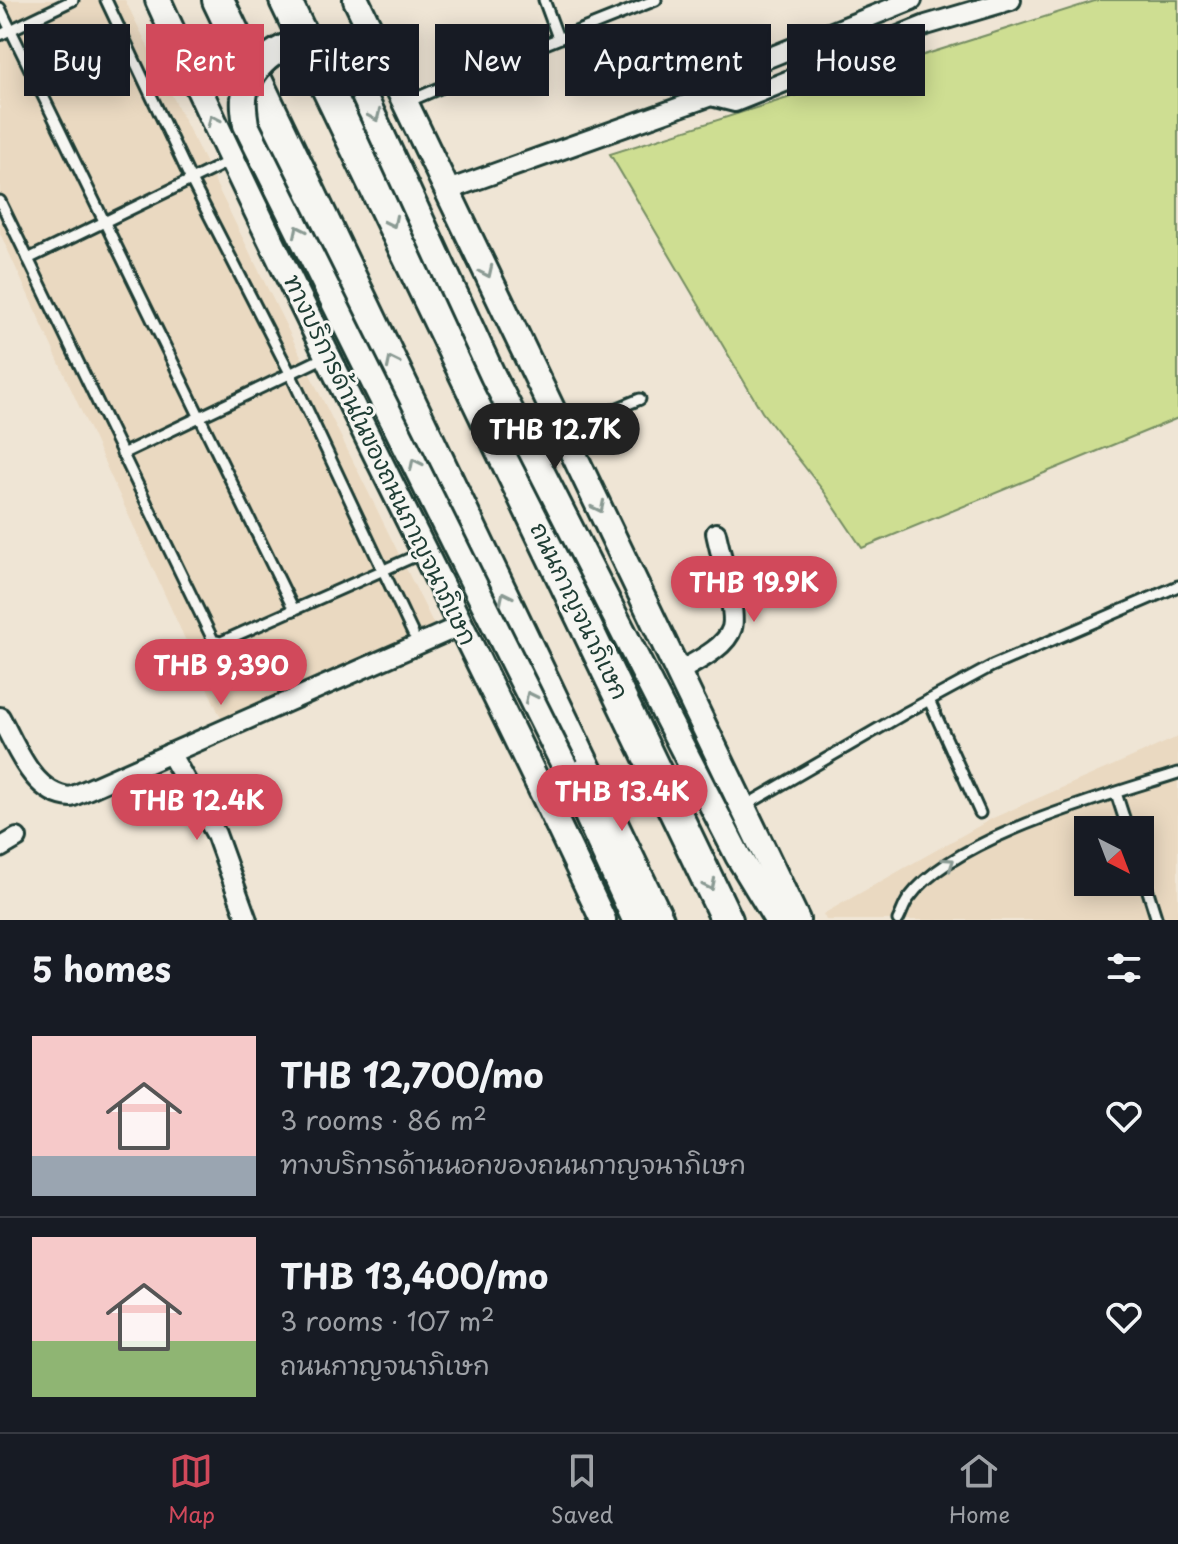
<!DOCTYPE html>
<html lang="en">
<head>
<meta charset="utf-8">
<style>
  :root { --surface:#171b24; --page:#242831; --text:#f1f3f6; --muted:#9ea1a6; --line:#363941; --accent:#d1495b }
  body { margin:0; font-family:"Playpen Sans","Playpen Sans Thai",sans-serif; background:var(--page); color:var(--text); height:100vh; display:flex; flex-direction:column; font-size:30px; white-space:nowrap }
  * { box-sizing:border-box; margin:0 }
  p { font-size:26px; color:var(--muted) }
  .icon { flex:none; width:44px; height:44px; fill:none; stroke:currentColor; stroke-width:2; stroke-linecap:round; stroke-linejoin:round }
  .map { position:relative; height:920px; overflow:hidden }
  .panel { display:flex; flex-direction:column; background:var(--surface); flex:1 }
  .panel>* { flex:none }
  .hud { position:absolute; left:24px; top:24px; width:1130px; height:72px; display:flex; gap:16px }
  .needle { width:52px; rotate:138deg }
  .tools { position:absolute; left:1074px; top:816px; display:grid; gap:16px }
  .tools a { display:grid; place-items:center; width:80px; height:80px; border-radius:0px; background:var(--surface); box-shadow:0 4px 20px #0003; font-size:40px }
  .price { position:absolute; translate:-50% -68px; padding:0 18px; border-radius:28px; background:var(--accent); color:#fff; font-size:26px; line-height:52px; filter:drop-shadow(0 2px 4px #0008) }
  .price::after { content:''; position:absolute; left:50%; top:48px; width:24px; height:18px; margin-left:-12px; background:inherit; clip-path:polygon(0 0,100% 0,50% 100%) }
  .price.active { background:#222; color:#fff }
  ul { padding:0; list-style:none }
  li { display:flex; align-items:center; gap:24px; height:200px; padding:0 32px }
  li+li { border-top:2px solid var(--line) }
  li span { display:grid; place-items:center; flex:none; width:224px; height:160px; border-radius:0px; color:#555 }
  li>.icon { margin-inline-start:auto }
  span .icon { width:96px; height:96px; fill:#fffc; stroke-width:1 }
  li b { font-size:34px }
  h2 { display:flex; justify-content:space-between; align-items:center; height:96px; padding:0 32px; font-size:34px }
  .pill { padding:0 28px; border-radius:0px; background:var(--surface); box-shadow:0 4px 20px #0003; font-size:28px; line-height:72px }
  .pill.active { background:var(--accent); color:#fff }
  .menu { display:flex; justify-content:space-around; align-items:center; height:112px; border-top:2px solid var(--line); background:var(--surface); font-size:22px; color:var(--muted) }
  .menu a { display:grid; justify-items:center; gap:4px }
  .menu .active { color:var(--accent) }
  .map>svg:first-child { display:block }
  .built { fill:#ead9c1; fill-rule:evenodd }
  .green { fill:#cede92; stroke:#768e63; stroke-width:2 }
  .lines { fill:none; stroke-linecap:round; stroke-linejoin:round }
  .service-casing { stroke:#1f3d34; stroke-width:15 }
  .minor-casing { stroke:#1f3d34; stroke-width:24 }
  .secondary-casing { stroke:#1f3d34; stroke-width:30 }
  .trunk-casing { stroke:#1f3d34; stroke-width:36 }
  .service { stroke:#f6f6f2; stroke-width:9 }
  .minor { stroke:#f6f6f2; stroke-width:18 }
  .secondary { stroke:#f6f6f2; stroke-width:24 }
  .trunk { stroke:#f6f6f2; stroke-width:30 }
  .secondary-bridge-casing { stroke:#1f3d34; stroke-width:30; stroke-linecap:butt }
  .secondary-bridge { stroke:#f6f6f2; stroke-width:24 }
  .oneway { stroke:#8a9a93 }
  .labels { text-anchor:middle; stroke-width:6; stroke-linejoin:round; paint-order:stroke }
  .street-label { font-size:24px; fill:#1f3d34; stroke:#f6f6f2 }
</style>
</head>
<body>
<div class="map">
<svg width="1178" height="920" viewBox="0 0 1178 920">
  <rect width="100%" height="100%" fill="#efe5d5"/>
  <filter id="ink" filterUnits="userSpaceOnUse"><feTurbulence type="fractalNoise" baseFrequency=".0125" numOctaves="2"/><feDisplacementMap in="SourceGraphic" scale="16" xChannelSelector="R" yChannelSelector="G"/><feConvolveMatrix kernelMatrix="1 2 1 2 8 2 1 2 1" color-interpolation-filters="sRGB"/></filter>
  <g filter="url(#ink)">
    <!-- built -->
    <g class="built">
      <path d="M0,0H125L434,625L221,718L0,233Z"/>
      <path d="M1178,737V920H826L823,914L993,818ZM1088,830H1140V882H1088Z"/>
    </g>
    <!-- green -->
    <path class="green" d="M1098,0H1178V418L862,548L825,493L762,412L610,154Z"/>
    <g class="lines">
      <defs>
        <g id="service">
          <path d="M106,0L191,180L290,373L413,634"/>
          <path d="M544,0L558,38"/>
          <path d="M0,8L294,610"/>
          <path d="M0,35L73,0"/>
          <path d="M407,102L510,58L656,0"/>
          <path d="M0,201L213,640L221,642L422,553"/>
          <path d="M28,259L230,161"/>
          <path d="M562,431L640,399"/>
          <path d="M122,454L325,357"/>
          <path d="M929,700L980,813"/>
          <path d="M1116,793L1128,830"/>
          <path d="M743,807L907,712L992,666L1178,586"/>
          <path d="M1140,866L1157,920"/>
          <path d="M898,920C902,913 904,904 909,898C953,837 1106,796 1178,773"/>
        </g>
        <g id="minor">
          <path d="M711,96L723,76L912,0"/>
          <path d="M448,190L711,96L735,102L926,25L1011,0"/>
          <path d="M678,672C695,662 726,648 732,628C737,611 720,553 716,533"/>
          <path d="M0,717C16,746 33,795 71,797L462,625"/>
          <path d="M170,753L216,834L247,920"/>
          <path d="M0,848L17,838"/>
        </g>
        <g id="secondary">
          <path d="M158,0C298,310 459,611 603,920"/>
          <path d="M356,0L797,920"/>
          <path d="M664,712L738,856L777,920"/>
          <path d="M565,767L635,920"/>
        </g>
        <g id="trunk">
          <path d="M218,0L658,920"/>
          <path d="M285,0L727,920"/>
        </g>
      </defs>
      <!-- service casing -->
      <use href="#service" class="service-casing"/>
      <!-- minor casing -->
      <use href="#minor" class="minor-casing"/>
      <!-- secondary casing -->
      <use href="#secondary" class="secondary-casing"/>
      <!-- trunk casing -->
      <use href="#trunk" class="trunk-casing"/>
      <!-- service -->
      <use href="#service" class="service"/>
      <!-- minor -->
      <use href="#minor" class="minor"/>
      <!-- secondary -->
      <use href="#secondary" class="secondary"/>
      <!-- trunk -->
      <use href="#trunk" class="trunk"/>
      <defs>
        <path id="secondary-bridge" d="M565,767L246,125C245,117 243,107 244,99C246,70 281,39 311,42C326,43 338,55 349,63L493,376L664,712"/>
      </defs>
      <!-- secondary-bridge casing -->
      <use href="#secondary-bridge" class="secondary-bridge-casing"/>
      <!-- secondary-bridge -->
      <use href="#secondary-bridge" class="secondary-bridge"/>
    </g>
    <!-- one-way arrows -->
    <defs><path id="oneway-chevron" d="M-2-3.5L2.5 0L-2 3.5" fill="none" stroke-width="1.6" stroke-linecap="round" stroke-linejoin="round" transform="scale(2)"/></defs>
    <g class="oneway">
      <use href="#oneway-chevron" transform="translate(375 116) rotate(66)"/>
      <use href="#oneway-chevron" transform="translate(213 120) rotate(-115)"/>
      <use href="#oneway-chevron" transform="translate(392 222) rotate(64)"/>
      <use href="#oneway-chevron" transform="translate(299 231) rotate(-116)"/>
      <use href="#oneway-chevron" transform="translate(487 272) rotate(65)"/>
      <use href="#oneway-chevron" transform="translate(392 362) rotate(-116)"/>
      <use href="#oneway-chevron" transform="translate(415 464) rotate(-116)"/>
      <use href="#oneway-chevron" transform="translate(599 507) rotate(64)"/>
      <use href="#oneway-chevron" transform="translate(505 597) rotate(-116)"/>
      <use href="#oneway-chevron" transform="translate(530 697) rotate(-116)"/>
      <use href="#oneway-chevron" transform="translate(949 863) rotate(-34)"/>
      <use href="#oneway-chevron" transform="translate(710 885) rotate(64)"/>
    </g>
  </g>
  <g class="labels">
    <!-- street labels -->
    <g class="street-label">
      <text transform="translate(380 460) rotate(64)" y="8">ทางบริการด้านในของถนนกาญจนาภิเษก</text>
      <text transform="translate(579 611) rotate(64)" y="8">ถนนกาญจนาภิเษก</text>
    </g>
  </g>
</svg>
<div class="tools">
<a><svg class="needle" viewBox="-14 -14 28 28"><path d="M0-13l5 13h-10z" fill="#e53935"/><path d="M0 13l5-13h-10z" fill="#9ea1a6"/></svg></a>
</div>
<b class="price active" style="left:555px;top:471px">THB 12.7K</b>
<b class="price" style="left:754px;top:624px">THB 19.9K</b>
<b class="price" style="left:221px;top:707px">THB 9,390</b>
<b class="price" style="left:622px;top:833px">THB 13.4K</b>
<b class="price" style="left:197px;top:842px">THB 12.4K</b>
<div class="hud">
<a class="pill">Buy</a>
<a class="pill active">Rent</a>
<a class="pill">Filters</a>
<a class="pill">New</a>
<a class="pill">Apartment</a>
<a class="pill">House</a>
</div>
</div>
<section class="panel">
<h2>5 homes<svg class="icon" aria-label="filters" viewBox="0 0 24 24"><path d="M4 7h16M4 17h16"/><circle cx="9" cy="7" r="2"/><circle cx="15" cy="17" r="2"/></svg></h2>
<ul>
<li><span style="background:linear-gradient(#f6c9c9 75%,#9aa5b1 0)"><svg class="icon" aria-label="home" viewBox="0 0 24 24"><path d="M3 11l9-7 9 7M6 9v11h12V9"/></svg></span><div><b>THB 12,700/mo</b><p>3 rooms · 86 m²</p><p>ทางบริการด้านนอกของถนนกาญจนาภิเษก</p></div><svg class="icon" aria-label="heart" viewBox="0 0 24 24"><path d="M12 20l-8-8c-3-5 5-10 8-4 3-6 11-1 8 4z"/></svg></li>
<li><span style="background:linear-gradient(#f6c9c9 65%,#8fb573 0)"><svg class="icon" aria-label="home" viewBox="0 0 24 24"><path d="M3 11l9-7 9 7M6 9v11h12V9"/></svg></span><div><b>THB 13,400/mo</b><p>3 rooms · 107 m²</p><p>ถนนกาญจนาภิเษก</p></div><svg class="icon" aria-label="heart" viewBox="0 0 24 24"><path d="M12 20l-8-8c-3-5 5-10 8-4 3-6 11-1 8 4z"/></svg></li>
</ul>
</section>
<nav class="menu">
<a class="active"><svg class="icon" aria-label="map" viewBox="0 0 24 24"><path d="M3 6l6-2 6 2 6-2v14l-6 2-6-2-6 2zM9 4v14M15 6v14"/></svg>Map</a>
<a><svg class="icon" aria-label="saved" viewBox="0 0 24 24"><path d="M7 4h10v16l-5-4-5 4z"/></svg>Saved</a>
<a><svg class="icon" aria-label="home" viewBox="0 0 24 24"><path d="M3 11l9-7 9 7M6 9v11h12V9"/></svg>Home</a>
</nav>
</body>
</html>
